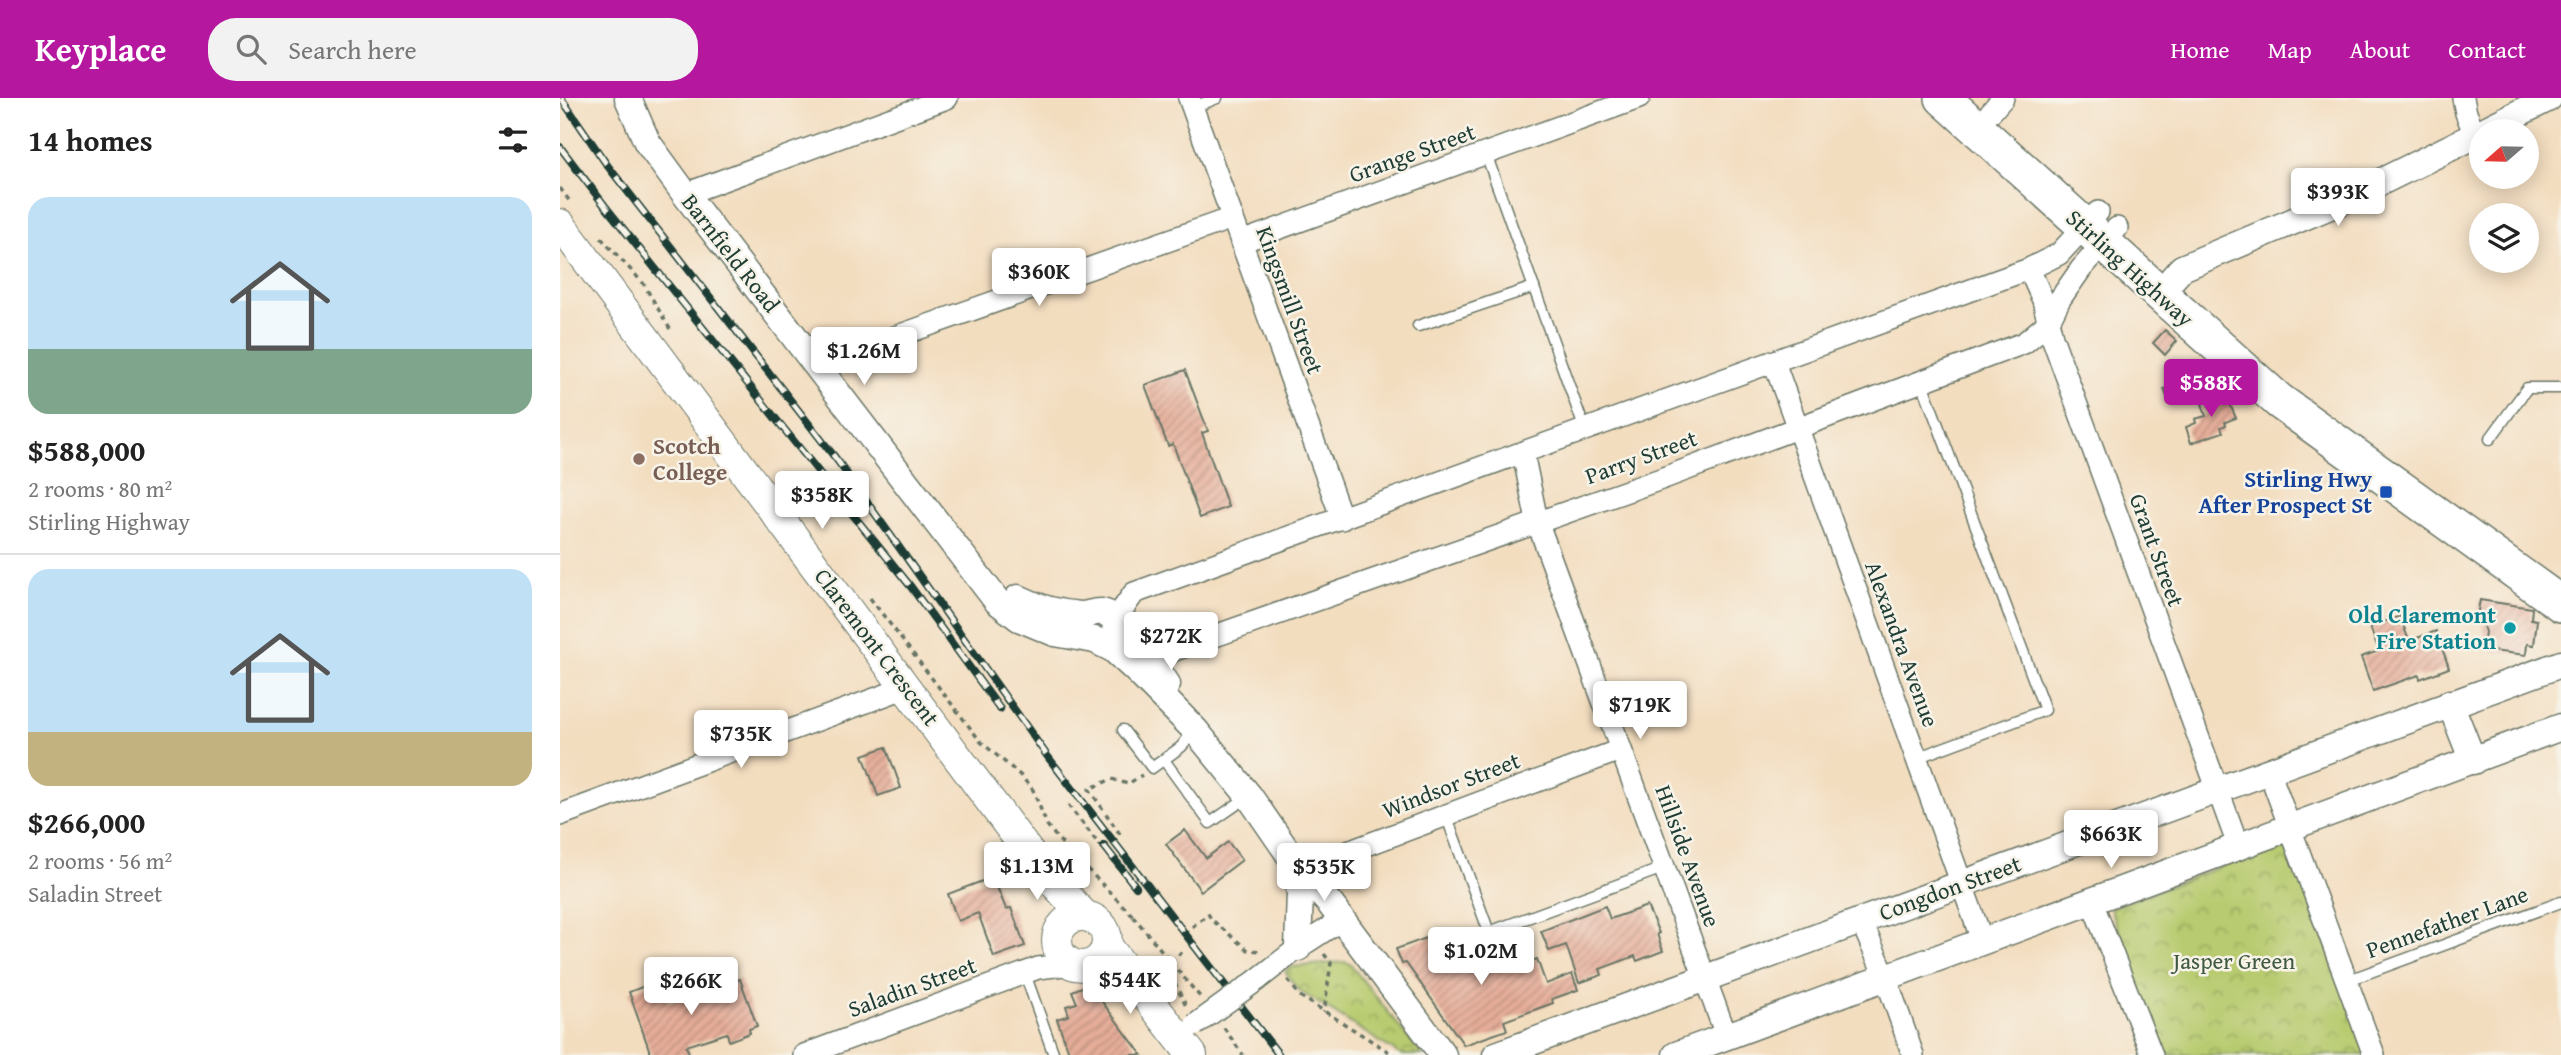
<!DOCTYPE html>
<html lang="en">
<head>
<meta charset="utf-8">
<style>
  :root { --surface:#fff; --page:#f2f2f2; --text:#222; --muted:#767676; --line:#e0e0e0; --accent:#b5179e }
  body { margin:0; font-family:"Gentium Book Plus",serif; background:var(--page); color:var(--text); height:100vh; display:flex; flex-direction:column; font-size:26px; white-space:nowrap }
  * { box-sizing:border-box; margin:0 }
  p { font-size:23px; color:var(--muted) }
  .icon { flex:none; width:38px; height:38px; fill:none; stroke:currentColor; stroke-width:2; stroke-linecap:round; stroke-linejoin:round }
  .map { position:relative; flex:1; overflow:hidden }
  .sheet { display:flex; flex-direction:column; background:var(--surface); width:560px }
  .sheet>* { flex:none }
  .needle { width:46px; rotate:250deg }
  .controls { position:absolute; left:1909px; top:21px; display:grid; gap:14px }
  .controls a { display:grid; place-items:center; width:70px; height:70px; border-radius:50%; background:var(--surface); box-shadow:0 4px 18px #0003; font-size:35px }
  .price { position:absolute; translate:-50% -60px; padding:0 16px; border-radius:7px; background:#fff; color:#222; font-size:23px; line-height:46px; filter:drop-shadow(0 2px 4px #0008) }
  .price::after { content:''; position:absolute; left:50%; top:42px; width:21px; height:16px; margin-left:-10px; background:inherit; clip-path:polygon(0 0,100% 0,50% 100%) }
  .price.active { background:var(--accent); color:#fff }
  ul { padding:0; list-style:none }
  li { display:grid; align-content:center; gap:14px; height:371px; padding:0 28px }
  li+li { border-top:2px solid var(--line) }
  li span { display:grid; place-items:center; height:217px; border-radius:21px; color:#555 }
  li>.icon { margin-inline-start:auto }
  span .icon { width:126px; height:126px; fill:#fffc; stroke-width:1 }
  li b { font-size:30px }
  h2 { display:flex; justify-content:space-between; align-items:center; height:84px; padding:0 28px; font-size:30px }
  header { display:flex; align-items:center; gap:42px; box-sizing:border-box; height:98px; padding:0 35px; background:var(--accent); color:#fff }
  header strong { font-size:33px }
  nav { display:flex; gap:38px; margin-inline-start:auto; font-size:24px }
  .search { width:490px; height:63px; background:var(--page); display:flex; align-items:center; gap:18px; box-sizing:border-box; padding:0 24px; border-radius:28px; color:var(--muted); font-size:26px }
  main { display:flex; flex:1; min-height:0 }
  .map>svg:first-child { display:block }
  .park { fill:url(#park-crowns); stroke:#6c8452; stroke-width:2 }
  .building { fill:url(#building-hatch) }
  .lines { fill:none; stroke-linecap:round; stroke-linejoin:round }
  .service-casing { stroke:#697565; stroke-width:13 }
  .minor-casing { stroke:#697565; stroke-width:24 }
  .tertiary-casing { stroke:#697565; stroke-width:29 }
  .secondary-casing { stroke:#697565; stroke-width:32 }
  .trunk-casing { stroke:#697565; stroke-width:38 }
  .path { stroke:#697565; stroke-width:3.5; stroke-dasharray:5 5; stroke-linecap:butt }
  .service { stroke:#fff; stroke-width:10 }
  .minor { stroke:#fff; stroke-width:21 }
  .tertiary { stroke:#fff; stroke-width:26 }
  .secondary { stroke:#fff; stroke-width:30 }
  .trunk { stroke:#fff; stroke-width:35 }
  .rail-casing { stroke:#1f3d34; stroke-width:8 }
  .rail { stroke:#f7f3e8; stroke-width:5; stroke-dasharray:16; stroke-linecap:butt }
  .minor-bridge-casing { stroke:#697565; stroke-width:24; stroke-linecap:butt }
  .path-bridge { stroke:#697565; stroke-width:3.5; stroke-dasharray:5 5; stroke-linecap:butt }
  .minor-bridge { stroke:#fff; stroke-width:21 }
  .education-dot { fill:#8d6e63; stroke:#f7f3e8; stroke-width:2.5 }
  .transit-dot { fill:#1a4fb4; stroke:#f7f3e8; stroke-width:2.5 }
  .culture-dot { fill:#0f9aa8; stroke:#f7f3e8; stroke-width:2.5 }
  .labels { text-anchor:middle; stroke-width:5; stroke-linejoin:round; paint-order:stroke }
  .street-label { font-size:23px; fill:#1f3d34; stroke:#f7f3e8 }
  .education-label { font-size:23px; font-weight:bold; fill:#785e54; stroke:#f7f3e8; text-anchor:start }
  .transit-label { font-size:23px; font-weight:bold; fill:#164399; stroke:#f7f3e8; text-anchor:end }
  .culture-label { font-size:23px; font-weight:bold; fill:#0d838f; stroke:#f7f3e8; text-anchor:end }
  .park-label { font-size:23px; fill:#3e5940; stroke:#f7f3e8 }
</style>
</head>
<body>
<header>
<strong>Keyplace</strong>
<div class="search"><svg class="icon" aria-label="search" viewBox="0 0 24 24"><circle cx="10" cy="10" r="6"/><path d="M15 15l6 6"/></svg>Search here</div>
<nav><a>Home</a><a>Map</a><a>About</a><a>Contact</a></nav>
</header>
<main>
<section class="sheet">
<h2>14 homes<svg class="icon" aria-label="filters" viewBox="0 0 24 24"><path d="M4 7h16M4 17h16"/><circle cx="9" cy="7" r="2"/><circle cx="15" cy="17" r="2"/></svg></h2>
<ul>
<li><span style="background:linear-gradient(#bfe0f5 70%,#7fa58c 0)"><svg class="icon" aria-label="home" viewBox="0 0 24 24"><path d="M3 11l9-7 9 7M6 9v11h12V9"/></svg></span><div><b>$588,000</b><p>2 rooms · 80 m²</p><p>Stirling Highway</p></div></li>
<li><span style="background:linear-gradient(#bfe0f5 75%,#c2b280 0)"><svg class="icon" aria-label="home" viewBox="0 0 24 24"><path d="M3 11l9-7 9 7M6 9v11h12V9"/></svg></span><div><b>$266,000</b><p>2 rooms · 56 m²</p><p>Saladin Street</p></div></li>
</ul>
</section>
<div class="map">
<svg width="2001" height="957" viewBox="0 0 2001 957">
  <defs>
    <pattern id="park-crowns" width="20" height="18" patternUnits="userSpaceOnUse" patternTransform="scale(1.75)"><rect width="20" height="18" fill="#b8cb6f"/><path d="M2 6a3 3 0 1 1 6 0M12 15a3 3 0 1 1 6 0" fill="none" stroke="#95a65c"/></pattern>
    <pattern id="building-hatch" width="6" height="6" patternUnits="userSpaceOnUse" patternTransform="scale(1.75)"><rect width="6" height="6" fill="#e6ad99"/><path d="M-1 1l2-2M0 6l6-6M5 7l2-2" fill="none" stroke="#ba8e7e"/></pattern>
  </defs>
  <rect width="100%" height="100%" fill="#f7f3e8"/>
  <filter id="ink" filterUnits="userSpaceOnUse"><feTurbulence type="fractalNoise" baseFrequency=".0143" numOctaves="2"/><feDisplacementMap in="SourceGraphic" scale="14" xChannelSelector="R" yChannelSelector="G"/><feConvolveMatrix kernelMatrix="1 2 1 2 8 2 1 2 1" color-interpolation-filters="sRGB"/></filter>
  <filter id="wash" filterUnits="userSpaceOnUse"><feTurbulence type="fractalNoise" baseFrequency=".00686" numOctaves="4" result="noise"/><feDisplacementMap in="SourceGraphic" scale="28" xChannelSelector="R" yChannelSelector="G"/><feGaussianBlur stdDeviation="1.57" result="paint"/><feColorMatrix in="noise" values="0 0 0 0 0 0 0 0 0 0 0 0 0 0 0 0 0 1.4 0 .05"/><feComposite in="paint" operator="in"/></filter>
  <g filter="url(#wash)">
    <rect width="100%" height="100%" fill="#f3ddbf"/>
    <!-- park -->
    <g class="park">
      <path d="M1729,743L1808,957H1605L1550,810Z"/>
      <path d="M785,864L790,866L862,957H841L738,892L725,873L732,869Z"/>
    </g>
    <g id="blocks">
      <!-- building -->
      <g class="building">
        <path d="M1605,232L1617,243L1605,257L1593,245Z"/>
        <path d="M1635,267L1639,277L1643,275L1648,288L1608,301L1604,291L1613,288L1609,275Z"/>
        <path d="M625,272L648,333L642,335L668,409L640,420L613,346L608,348L585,287Z"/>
        <path d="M1654,295L1658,306L1668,302L1676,320L1665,324L1666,327L1661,329L1663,334L1631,345L1626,329L1636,325L1635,321L1646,318L1640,299Z"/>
        <path d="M1920,502L1972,510L1971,521L1977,522L1974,547L1967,546L1966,557L1922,552L1925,534L1918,512Z"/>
        <path d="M1840,518L1849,543L1876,533L1889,570L1860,581L1859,577L1813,593L1801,559L1819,553L1810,529Z"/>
        <path d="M326,649L341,690L318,698L303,657Z"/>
        <path d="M625,732L646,760L668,744L682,762L641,793L606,746Z"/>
        <path d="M433,779L446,811L451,810L465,848L434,859L418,815L398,823L388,796Z"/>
        <path d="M1045,808L1050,821L1087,808L1099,835L1097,836L1103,853L1077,863L1075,858L1040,871L1042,877L1019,885L1006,847L989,853L981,833Z"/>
        <path d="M880,835L893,870L951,849L957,868L977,861L986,886L1012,876L1018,892L992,901L993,905L944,923L947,932L904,947L846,865L842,866L836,851Z"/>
        <path d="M180,881L197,928L189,931L190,935L169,943L167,935L126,948L130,957H91L69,894L100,882L108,904Z"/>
        <path d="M527,887L531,889L582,957H510L497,921L509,917L506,908L517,905L512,893Z"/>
      </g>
    </g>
  </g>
  <g filter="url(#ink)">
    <use href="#blocks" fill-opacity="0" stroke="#697565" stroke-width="2"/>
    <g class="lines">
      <defs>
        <g id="service">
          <path d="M632,10L657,0"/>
          <path d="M926,56L1025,332"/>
          <path d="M858,228L974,189"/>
          <path d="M1930,341L1967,290H2001"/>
          <path d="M563,632L592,670L621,649L635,632"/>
          <path d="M1356,660L1485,612L1361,282"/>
          <path d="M604,662L650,725L689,698"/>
          <path d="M886,717L929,834L1103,770"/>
          <path d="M465,876L494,957"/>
          <path d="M1786,883L2001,804"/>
        </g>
        <g id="minor">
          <path d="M629,0L782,421"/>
          <path d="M1903,0L1906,15L1915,37"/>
          <path d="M1430,15L1443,0"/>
          <path d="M136,92L387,0"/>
          <path d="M681,144L1079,0"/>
          <path d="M1469,171L1483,202L1492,239L1679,750"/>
          <path d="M1214,264L1423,845"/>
          <path d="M271,266L301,251L672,120"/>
          <path d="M963,355L977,423L1167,940"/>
          <path d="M553,535V525L574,495L1469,171L1499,156L1538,114"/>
          <path d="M579,572L594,566L612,553L1101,381L1464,245L1488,225L1500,201L1521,171L1557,130"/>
          <path d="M1709,673L1814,957"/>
          <path d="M0,717L347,589"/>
          <path d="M740,772L1060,652"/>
          <path d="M1532,804L1592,957"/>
          <path d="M1301,823L1326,880L1353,957"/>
          <path d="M697,882L738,850L781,822"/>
          <path d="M244,957L478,870L512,866"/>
        </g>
        <g id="tertiary">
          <path d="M68,0L87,44L125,96L437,503L459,520L495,535L535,542L553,551L577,573L635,632L689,698L740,772L771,807L883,957"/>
          <path d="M1923,33L1989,0"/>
          <path d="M1613,180L1622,170L1784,102L1922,34"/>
          <path d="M458,500C478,510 498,516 521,517C527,517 535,513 542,514C565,518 595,568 607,586"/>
          <path d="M1890,605L1913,663"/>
          <path d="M735,765L740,795L738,850"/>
          <path d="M936,957L2001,566"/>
          <path d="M1116,957L2001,629"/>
        </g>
        <g id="secondary">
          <path d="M0,126L481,771L524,817"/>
          <circle cx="522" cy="843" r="25"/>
          <path d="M547,848L632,957"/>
        </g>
        <path id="trunk" d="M1383,0L1719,303L2001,506"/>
      </defs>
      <!-- service casing -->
      <use href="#service" class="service-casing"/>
      <!-- minor casing -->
      <use href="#minor" class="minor-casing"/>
      <!-- tertiary casing -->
      <use href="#tertiary" class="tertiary-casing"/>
      <!-- secondary casing -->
      <use href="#secondary" class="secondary-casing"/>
      <!-- trunk casing -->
      <use href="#trunk" class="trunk-casing"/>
      <!-- path -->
      <g class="path">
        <path d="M0,90L11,105"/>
        <path d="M41,140L83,185L110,231"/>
        <path d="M310,500L421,644L460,677L473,692L487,727L497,740L573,818"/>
        <path d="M508,707L542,750"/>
        <path d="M560,736L529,691L552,681L568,686L582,677"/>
        <path d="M632,829L648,816L652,822L688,852L702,853"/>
        <path d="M622,854L606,867L627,910"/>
        <path d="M764,856L771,865L764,914"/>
        <path d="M728,882L740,898L834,957"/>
        <path d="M630,887L642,901"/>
        <path d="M664,930L683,957"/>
      </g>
      <!-- service -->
      <use href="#service" class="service"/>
      <!-- minor -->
      <use href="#minor" class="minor"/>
      <!-- tertiary -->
      <use href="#tertiary" class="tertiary"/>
      <!-- secondary -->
      <use href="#secondary" class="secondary"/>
      <!-- trunk -->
      <use href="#trunk" class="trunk"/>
      <defs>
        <g id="rail">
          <path d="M1,0L47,67L277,362L488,659L719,957"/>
          <path d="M0,49L45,108L351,489L440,611"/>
          <path d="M544,748L576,789"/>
        </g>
      </defs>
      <!-- rail casing -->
      <use href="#rail" class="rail-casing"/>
      <!-- rail -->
      <use href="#rail" class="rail"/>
      <defs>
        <path id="minor-bridge" d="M635,927L697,882"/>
      </defs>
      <!-- minor-bridge casing -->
      <use href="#minor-bridge" class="minor-bridge-casing"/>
      <!-- path-bridge -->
      <path class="path-bridge" d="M573,818L630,887"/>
      <!-- minor-bridge -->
      <use href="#minor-bridge" class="minor-bridge"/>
    </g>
  </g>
  <!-- markers -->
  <circle class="education-dot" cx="79" cy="361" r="7"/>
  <rect class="transit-dot" x="1819" y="387" width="14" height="14" rx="3.5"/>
  <circle class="culture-dot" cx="1950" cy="530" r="7"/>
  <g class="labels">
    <!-- street labels -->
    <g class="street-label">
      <text transform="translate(852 55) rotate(-20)" y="8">Grange Street</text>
      <text transform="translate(171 155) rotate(52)" y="8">Barnfield Road</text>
      <text transform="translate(1570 170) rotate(42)" y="8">Stirling Highway</text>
      <text transform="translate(730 202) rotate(70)" y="8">Kingsmill Street</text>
      <text transform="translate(1081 359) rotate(-20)" y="8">Parry Street</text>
      <text transform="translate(1597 452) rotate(70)" y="8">Grant Street</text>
      <text transform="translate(1342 546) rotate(70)" y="8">Alexandra Avenue</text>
      <text transform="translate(317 549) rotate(53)" y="8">Claremont Crescent</text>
      <text transform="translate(891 687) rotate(-21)" y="8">Windsor Street</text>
      <text transform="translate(1128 758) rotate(70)" y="8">Hillside Avenue</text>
      <text transform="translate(1390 790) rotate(-20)" y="8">Congdon Street</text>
      <text transform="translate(1887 824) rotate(-20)" y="8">Pennefather Lane</text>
      <text transform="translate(352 889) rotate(-20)" y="8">Saladin Street</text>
    </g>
    <!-- education labels -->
    <g class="education-label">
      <text x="93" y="356">Scotch<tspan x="93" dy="26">College</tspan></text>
    </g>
    <!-- transit labels -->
    <g class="transit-label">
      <text x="1812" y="389">Stirling Hwy<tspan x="1812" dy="26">After Prospect St</tspan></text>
    </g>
    <!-- culture labels -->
    <g class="culture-label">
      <text x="1936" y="525">Old Claremont<tspan x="1936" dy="26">Fire Station</tspan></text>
    </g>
    <!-- park labels -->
    <g class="park-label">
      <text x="1674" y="871">Jasper Green</text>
    </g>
  </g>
</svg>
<div class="controls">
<a><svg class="needle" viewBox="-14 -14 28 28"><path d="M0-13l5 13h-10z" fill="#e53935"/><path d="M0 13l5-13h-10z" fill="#767676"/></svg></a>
<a><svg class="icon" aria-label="layers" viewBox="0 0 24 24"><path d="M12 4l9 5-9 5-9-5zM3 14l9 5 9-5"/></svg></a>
</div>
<b class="price" style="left:1778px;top:130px">$393K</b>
<b class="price" style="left:479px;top:210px">$360K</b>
<b class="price" style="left:304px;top:289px">$1.26M</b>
<b class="price active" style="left:1651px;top:321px">$588K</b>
<b class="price" style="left:262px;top:433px">$358K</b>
<b class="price" style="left:611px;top:574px">$272K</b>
<b class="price" style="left:1080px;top:643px">$719K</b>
<b class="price" style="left:181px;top:672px">$735K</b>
<b class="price" style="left:1551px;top:772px">$663K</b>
<b class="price" style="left:477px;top:804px">$1.13M</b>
<b class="price" style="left:764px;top:805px">$535K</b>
<b class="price" style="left:921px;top:889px">$1.02M</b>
<b class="price" style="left:570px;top:918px">$544K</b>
<b class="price" style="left:131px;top:919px">$266K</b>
</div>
</main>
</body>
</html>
